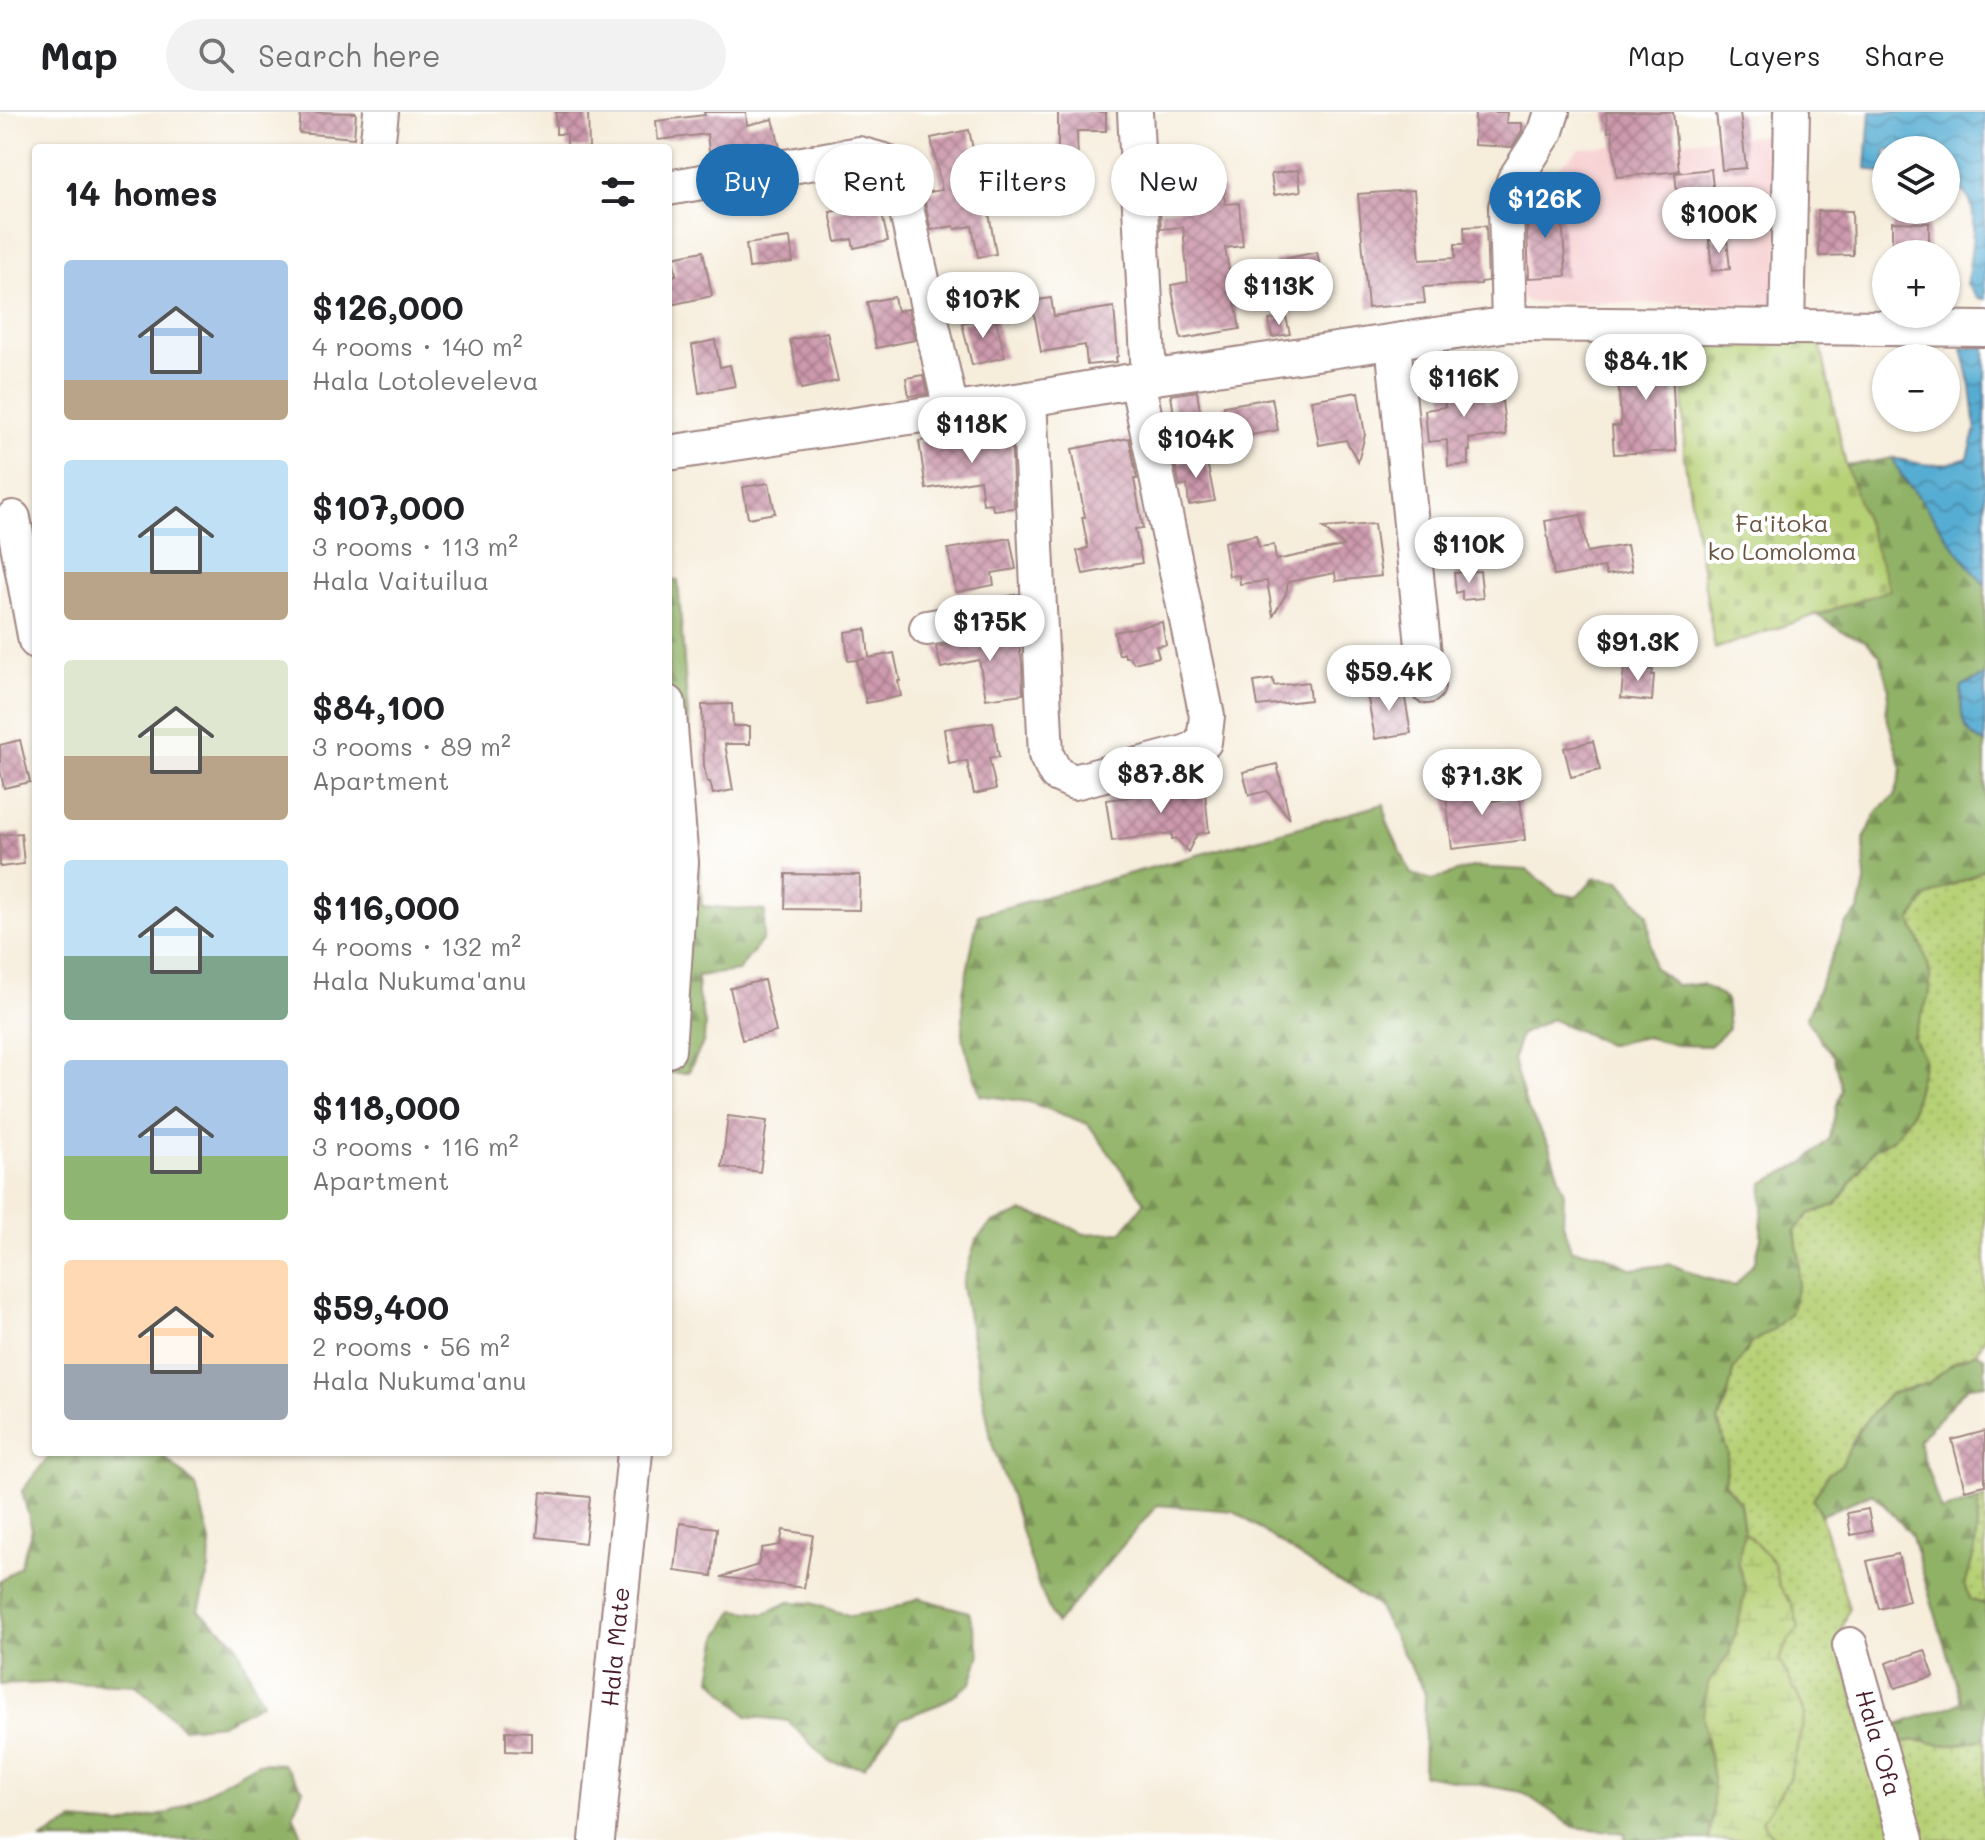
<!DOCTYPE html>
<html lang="en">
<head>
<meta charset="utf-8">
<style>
  :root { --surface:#fff; --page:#f2f2f2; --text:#202124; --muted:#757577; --line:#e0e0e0; --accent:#1f6fb2 }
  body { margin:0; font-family:Mali,sans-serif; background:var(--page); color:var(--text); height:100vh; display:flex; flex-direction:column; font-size:30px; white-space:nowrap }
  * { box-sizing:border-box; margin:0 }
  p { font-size:26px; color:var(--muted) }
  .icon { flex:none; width:44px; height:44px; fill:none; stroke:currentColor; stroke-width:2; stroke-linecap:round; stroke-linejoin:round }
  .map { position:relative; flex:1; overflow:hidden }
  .sheet { position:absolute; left:32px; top:32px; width:640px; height:1312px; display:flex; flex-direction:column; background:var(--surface); border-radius:8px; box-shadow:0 2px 6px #0004 }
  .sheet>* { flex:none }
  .guide { position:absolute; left:696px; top:32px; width:760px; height:72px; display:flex; gap:16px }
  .tools { position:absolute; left:1872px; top:24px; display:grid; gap:16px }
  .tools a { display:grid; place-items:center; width:88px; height:88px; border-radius:50%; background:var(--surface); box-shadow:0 2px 6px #0004; font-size:40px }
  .price { position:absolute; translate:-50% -68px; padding:0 18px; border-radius:28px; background:#fff; color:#222; font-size:26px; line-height:52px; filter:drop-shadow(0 2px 4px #0008) }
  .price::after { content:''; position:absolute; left:50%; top:48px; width:24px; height:18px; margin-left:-12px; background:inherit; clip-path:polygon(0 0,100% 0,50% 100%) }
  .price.current { background:var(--accent); color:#fff }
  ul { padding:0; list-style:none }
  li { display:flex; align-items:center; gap:24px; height:200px; padding:0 32px }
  li span { display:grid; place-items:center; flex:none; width:224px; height:160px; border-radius:8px; color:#555 }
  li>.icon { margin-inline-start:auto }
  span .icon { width:96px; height:96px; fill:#fffc; stroke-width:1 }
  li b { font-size:34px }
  h2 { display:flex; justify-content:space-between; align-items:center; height:96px; padding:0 32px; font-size:34px }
  .chip { padding:0 28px; border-radius:36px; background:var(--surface); box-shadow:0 2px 6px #0004; font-size:28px; line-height:72px }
  .chip.current { background:var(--accent); color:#fff }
  header { display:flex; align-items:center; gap:48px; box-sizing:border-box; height:112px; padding:0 40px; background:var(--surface); border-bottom:2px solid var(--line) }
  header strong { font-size:38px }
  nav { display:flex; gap:44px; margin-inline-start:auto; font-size:28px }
  .search { width:560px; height:72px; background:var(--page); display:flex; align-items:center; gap:20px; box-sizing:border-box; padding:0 28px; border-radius:44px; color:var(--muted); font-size:30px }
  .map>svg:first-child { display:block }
  .built { fill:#f7cfd0 }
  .grass { fill:url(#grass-dots); stroke:#807850; stroke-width:2 }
  .forest { fill:url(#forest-firs); stroke:#6d6848; stroke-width:2 }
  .wetland { fill:url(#wetland-marsh); stroke:#807850; stroke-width:2 }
  .cemetery { fill:url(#cemetery-stones); stroke:#807850; stroke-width:2 }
  .water { fill:url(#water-waves); stroke:#50667f; stroke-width:2 }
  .building { fill:url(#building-cross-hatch) }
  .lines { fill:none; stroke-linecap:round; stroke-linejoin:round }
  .minor-casing { stroke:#a08683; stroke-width:38 }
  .minor { stroke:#fff; stroke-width:34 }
  .labels { text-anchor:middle; stroke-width:8; stroke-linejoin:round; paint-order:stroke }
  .park-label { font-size:24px; fill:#6a5441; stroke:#fff }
  .street-label { font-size:24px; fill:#4a1f2b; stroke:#fff }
</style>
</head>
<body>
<header>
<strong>Map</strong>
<div class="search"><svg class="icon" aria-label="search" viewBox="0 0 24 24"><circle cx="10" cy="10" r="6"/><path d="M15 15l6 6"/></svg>Search here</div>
<nav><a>Map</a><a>Layers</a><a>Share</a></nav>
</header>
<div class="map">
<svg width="1985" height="1728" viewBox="0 0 1985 1728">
  <defs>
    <pattern id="grass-dots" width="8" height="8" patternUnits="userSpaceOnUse" patternTransform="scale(2)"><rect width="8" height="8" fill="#b6d075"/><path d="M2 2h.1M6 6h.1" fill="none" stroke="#9eb265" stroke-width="1.8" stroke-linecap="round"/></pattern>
    <pattern id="forest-firs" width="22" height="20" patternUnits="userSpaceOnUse" patternTransform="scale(2)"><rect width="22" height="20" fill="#90b266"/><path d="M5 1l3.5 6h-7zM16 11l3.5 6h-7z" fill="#789054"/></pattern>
    <pattern id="wetland-marsh" width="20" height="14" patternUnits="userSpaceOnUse" patternTransform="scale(2)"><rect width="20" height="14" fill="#b6d075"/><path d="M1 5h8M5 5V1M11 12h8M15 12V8" fill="none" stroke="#9eb265"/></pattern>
    <pattern id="cemetery-stones" width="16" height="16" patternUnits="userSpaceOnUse" patternTransform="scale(2)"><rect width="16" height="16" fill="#b6d075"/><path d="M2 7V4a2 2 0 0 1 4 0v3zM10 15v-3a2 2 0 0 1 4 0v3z" fill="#9eb265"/></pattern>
    <pattern id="water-waves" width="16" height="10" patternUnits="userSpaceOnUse" patternTransform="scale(2)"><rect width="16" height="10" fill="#56add3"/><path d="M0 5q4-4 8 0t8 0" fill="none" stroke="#498cab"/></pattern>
    <pattern id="building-cross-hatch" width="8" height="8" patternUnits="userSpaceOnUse" patternTransform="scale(2)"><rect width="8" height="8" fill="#cd9aad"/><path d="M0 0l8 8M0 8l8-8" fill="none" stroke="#a87d8d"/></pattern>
  </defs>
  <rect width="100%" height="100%" fill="#fff"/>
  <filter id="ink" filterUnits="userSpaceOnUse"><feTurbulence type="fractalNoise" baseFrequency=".0125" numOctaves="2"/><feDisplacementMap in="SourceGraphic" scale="16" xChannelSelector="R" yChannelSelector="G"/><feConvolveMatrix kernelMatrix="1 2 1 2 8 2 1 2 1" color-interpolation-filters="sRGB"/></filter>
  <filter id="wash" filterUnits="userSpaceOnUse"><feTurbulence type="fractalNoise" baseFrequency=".006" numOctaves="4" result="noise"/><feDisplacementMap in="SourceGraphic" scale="32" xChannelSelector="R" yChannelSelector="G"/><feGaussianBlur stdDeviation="1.8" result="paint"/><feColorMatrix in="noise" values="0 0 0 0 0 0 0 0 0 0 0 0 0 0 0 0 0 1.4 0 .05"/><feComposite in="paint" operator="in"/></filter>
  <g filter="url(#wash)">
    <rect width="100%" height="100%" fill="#f6eddb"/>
    <!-- built -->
    <path class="built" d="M1784,22L1775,193L1527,190L1519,182L1514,95L1580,36Z"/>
    <!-- grass -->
    <g class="grass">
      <path d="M1985,756V1225L1976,1241L1954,1250L1928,1271L1890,1282L1861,1314L1841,1354L1828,1362L1814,1388L1821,1403L1849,1497L1837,1530L1896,1728H1775L1762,1709L1789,1666L1805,1603L1797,1582L1778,1548L1789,1527L1799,1516L1792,1492L1779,1474L1774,1451L1744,1419L1740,1391L1724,1371L1728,1342L1718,1309L1727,1288L1733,1259L1751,1231L1774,1217L1799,1146L1795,1119L1809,1102L1836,1093L1874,1037L1894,1026L1911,1002L1924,947L1913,925L1925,892L1923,839L1911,809L1925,787L1946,775L1970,766Z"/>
      <path d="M1985,1386V1492L1971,1488L1964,1475L1979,1388Z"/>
      <path d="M1985,1625V1726L1980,1728H1917L1890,1634C1919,1622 1927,1634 1954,1633C1965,1633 1975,1629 1985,1625Z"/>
    </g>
    <!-- forest -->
    <g class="forest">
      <path d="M1893,346C1901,367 1908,371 1921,388C1942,417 1961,446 1985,473V564L1962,574C1961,599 1958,620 1985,631V756L1970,766L1946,775L1925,787L1911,809C1918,826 1928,845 1930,864C1932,884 1920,906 1913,925L1924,947L1911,1002L1894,1026L1874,1037L1836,1093L1809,1102L1795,1119L1799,1146V1171L1790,1202L1774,1217L1751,1231L1733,1259L1727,1288L1718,1309L1728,1342L1724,1371L1740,1391L1744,1419L1738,1452L1746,1476L1740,1505L1729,1542L1708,1572L1706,1630L1713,1666V1703L1709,1728H1625V1721L1574,1715L1522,1680L1423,1663L1425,1581L1377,1494L1315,1455L1234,1399L1157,1393L1056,1512L1039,1475L1013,1392L992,1331L962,1174L976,1128L992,1111L1023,1100L1058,1109L1084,1122L1122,1120L1145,1090L1088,1012L1029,990L980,983L963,927V881L978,803L1384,692L1387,710L1411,762L1433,768L1472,755L1527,758L1556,781L1577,785L1594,766L1620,769L1648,803L1653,855L1676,873L1701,872L1726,886L1729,917L1710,934L1676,933L1646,925L1607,933L1593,925L1551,907L1520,923L1513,948L1526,994L1549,1034L1564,1081L1563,1111L1571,1138L1599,1141L1632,1157L1671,1152L1701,1165L1735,1174L1755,1149L1761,1126L1763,1071L1804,1051L1830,1026L1836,996L1842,977L1833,944L1806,907L1845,813L1859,798L1865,770L1864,727L1878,698L1895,684L1902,657L1886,602L1889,577L1880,543L1866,529L1840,518L1817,503L1889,478L1846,354Z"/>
      <path d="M678,468L702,794L765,799L763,827L738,859L697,864L698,883L705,912L704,929L688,961H668V469Z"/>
      <path d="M1976,1241L1985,1246V1272L1968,1274L1918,1329L1941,1399L1979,1388L1975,1437L1965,1475L1971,1488L1985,1492V1625C1975,1629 1965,1633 1954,1633C1927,1634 1920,1622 1890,1634L1886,1617L1962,1590L1911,1422L1873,1381L1821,1403L1813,1388L1828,1362L1841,1353L1861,1314L1890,1282L1928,1271L1955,1250Z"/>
      <path d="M77,1340H159L196,1374L210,1430L209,1457L198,1498L236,1530L262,1591L221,1612L183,1616L136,1573L71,1570L0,1573V1470L20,1454L32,1417L22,1379L50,1343Z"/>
      <path d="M919,1486L969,1500L980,1542L971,1571L942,1591L901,1607L864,1655L829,1650L788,1609L747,1604L711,1566L719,1523L735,1498L764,1502L789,1490L811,1491L851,1504L888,1498Z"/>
      <path d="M258,1651L283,1652L303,1677L293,1702L304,1728H41L73,1709L121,1713L169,1701Z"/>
    </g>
    <!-- wetland -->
    <path class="wetland" d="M1744,1419L1774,1451L1779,1474L1792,1492L1799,1516L1789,1527L1779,1548L1797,1582L1805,1603L1789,1667L1762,1709L1775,1728H1709L1713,1703V1666L1703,1604L1708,1572L1729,1542L1740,1505L1746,1476L1738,1452Z"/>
    <!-- cemetery -->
    <path class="cemetery" d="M1683,229L1820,230L1846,354L1890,478L1715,537L1684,345Z"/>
    <!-- water -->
    <g class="water">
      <path d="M1870,0H1985V187L1977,186L1967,172C1969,154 1978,105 1970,89C1965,80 1954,72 1946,67V38H1886V63L1866,56Z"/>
      <path d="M1985,235V473C1961,446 1942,417 1921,388C1909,371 1901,367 1893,346C1923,353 1938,357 1968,346L1976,317L1971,275L1962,236Z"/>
      <path d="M1985,564V631C1958,620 1961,599 1962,574Z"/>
    </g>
    <g id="blocks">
      <!-- building -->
      <g class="building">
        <path d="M301,0L356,1L354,26L299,21Z"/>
        <path d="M556,0H588L589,36H567V22H556Z"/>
        <path d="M704,0H746L747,13L773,7L780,36L710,48L707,22L658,28L656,9L705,3Z"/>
        <path d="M1058,0H1106V19H1077L1078,52H1058Z"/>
        <path d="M1475,0H1507L1506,11H1522V19L1512,35L1474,33Z"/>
        <path d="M1606,0H1673L1679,59L1617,65L1612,19L1608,20Z"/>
        <path d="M1716,0H1740L1746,56L1722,58Z"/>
        <path d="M969,18L978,61L982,60L996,142L978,145L972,114L955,117L954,114L931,118L923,81L942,78L931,26Z"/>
        <path d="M1711,57L1717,110L1680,114L1675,61Z"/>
        <path d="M1298,58L1301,79L1274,83L1271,62Z"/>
        <path d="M1224,76L1225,92L1239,91L1243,134L1225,136L1240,217L1181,227L1171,173L1188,170L1183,115L1161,117L1160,98L1188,96L1187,79Z"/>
        <path d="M1414,78L1420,148L1455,146V132H1465L1464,115L1486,114L1488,169L1481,170V172L1423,175L1425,191L1368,196L1358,82Z"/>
        <path d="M877,81L888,129L854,136L852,127L836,130L830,100L845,97L843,88Z"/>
        <path d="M1561,90L1566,164L1529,166L1526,98L1528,91Z"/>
        <path d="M1818,99H1852L1853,143L1819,144Z"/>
        <path d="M1892,110L1929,111V142H1892Z"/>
        <path d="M790,126L793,150L749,156L746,132Z"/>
        <path d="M1727,127L1730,157L1712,159L1709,128Z"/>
        <path d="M703,139L712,184L670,193L668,165L676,163L673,145Z"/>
        <path d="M1317,140L1327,191L1284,199L1274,149Z"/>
        <path d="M894,185L897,199L908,197L915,228L876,236L867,190Z"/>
        <path d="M1051,186L1054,204L1114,195L1118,244L1116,245L1117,250L1087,253L1085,233L1041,240L1032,189Z"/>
        <path d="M995,204L1005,245L972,253L962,211Z"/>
        <path d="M1286,205L1290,222L1272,225L1269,208Z"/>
        <path d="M827,220L838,269L801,277L790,228Z"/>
        <path d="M715,228L720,255L730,253L735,274L699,281L692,233Z"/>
        <path d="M1671,234L1676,339L1614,342L1612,314H1621L1618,261L1624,260L1623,235Z"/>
        <path d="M923,263L927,282L909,284L906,266Z"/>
        <path d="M1482,267L1485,291L1502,289L1506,323L1469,327L1470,339H1468V353L1448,354L1447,328L1428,330L1425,298L1445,295L1443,272Z"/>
        <path d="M1197,279L1200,299L1174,303L1171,283Z"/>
        <path d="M1358,280L1365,323L1358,350L1346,328L1319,333L1311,288Z"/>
        <path d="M1272,286L1278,318L1230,327L1224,294Z"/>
        <path d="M1011,320L1014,396L993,398L992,391L983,392L980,368L926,377L919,329L946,325Z"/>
        <path d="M1129,326L1137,367H1134L1143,416L1135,417L1142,451L1083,462L1077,439L1088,436L1082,405H1085L1072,337Z"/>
        <path d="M1206,345L1215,389L1189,393L1187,373L1180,375L1175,351Z"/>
        <path d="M769,371L775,401L748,406L743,375Z"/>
        <path d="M1581,403L1587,440L1627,433L1632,459L1606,463L1604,455L1554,464L1545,409Z"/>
        <path d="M1374,412L1381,464L1336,469L1335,461L1288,470L1286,482L1273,504L1267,469L1240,472L1239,463L1229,464L1224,430L1256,423L1259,435L1274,433L1276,448L1344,434L1323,416Z"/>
        <path d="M1010,426L1016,457L992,461L994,473L956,480L948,437Z"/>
        <path d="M1480,459L1483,486L1462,488V479L1456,481L1454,461Z"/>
        <path d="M1162,510L1166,533L1156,534L1159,545L1134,551L1129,545H1125L1124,541L1119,543L1114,520Z"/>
        <path d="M866,517L869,546L894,541L900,569H898L901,584L866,591L857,548L865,547L848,549L845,520Z"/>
        <path d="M1017,521L1022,552L1023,582L986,587L979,548L941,556L936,535Z"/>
        <path d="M1627,552L1651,554L1650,558H1653L1652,563H1654L1652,589L1621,586L1624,556H1627Z"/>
        <path d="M1273,567L1274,574L1308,570L1310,588L1258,594L1254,570Z"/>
        <path d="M1403,575L1411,621L1375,627L1367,581Z"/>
        <path d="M732,592L733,614H750V632H725L733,678L713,682L710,670H707L704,654L702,593Z"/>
        <path d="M993,610L999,645L989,646L996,677L974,682L967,649L949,652L944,617Z"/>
        <path d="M20,628L30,670L4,676L0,658V633Z"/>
        <path d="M1593,629L1600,658L1571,665L1564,636Z"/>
        <path d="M1277,652L1290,707L1267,679L1249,683L1243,660Z"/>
        <path d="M1490,670L1492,689L1520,686L1525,728L1452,737L1445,675Z"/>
        <path d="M1204,671L1209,720L1197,722L1188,740L1176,726L1172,727V721L1112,729L1106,688L1167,680L1166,675Z"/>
        <path d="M21,721L24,752L0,755V723Z"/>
        <path d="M786,762L860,763L859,798L785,797Z"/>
        <path d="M764,868L776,920L742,928L730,876Z"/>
        <path d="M728,1004L767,1009L760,1060L722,1055Z"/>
        <path d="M1985,1319V1373L1965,1378L1952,1328Z"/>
        <path d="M541,1380L590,1385L585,1431L537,1425Z"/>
        <path d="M1868,1397L1872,1419L1851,1423L1847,1401Z"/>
        <path d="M680,1411L717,1416L712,1464L675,1459Z"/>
        <path d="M783,1418L813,1423L804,1476L721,1465L758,1453L762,1436L780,1433Z"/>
        <path d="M1898,1442L1909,1489L1879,1497L1867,1449Z"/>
        <path d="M1925,1538L1934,1564L1895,1576L1886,1551Z"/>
        <path d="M506,1619L531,1620V1640L506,1639Z"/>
      </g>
    </g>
  </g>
  <g filter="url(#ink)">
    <use href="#blocks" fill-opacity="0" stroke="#a08683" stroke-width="2"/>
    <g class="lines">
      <defs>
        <g id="minor">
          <path d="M1135,0L1149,266"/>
          <path d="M377,36L381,0"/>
          <path d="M668,76L859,42L884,49L900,69L951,298"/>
          <path d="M1509,212L1506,95L1514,69L1546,19L1552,0"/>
          <path d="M1787,215L1792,0"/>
          <path d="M1393,230L1427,574"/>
          <path d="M1029,287L1046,643L1056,662L1074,670L1188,640L1204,630L1207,604L1137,268"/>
          <path d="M668,341L1029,287L1149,266L1509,212L1985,217"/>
          <path d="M13,406L36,529"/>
          <path d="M927,516L1039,497"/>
          <path d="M668,591L681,750L668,938"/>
          <path id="s1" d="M1850,1533L1906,1728"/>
          <path id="s2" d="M597,1728L635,1340"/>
        </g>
      </defs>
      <!-- minor casing -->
      <use href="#minor" class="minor-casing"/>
      <!-- minor -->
      <use href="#minor" class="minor"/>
    </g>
  </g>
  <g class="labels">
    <!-- park labels -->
    <g class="park-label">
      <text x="1782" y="420">Fa'itoka<tspan x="1782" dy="28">ko Lomoloma</tspan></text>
    </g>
    <!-- street labels -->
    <g class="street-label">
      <text dy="8" stroke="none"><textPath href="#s2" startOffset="194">Hala Mate</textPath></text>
      <text dy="8" stroke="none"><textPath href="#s1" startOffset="102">Hala 'Ofa</textPath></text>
    </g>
  </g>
</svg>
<div class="tools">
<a><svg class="icon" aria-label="layers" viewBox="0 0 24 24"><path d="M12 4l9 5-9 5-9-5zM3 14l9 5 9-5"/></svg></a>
<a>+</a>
<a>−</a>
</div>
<b class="price current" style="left:1545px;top:128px">$126K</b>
<b class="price" style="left:1719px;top:143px">$100K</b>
<b class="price" style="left:1279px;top:215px">$113K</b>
<b class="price" style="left:983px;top:228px">$107K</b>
<b class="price" style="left:1646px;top:290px">$84.1K</b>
<b class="price" style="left:1464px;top:307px">$116K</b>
<b class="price" style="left:972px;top:353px">$118K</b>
<b class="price" style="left:1196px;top:368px">$104K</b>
<b class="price" style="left:1469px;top:473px">$110K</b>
<b class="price" style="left:990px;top:551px">$175K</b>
<b class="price" style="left:1638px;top:571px">$91.3K</b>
<b class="price" style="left:1389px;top:601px">$59.4K</b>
<b class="price" style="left:1161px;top:703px">$87.8K</b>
<b class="price" style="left:1482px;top:705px">$71.3K</b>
<div class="guide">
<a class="chip current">Buy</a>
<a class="chip">Rent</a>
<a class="chip">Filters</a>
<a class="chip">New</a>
</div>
<section class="sheet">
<h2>14 homes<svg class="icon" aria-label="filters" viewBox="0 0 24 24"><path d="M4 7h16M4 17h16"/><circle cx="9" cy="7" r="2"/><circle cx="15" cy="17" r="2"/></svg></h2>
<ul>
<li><span style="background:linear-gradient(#a9c7e8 75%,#b9a48a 0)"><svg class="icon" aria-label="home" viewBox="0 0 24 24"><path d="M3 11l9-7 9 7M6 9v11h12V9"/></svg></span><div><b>$126,000</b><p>4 rooms · 140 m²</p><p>Hala Lotoleveleva</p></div></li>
<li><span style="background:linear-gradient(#bfe0f5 70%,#b9a48a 0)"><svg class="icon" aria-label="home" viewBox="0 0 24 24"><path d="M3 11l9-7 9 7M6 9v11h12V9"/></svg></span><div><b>$107,000</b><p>3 rooms · 113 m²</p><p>Hala Vaituilua</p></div></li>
<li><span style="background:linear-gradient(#dfe7d0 60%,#b9a48a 0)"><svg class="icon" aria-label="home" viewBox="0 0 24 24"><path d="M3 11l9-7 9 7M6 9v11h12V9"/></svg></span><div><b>$84,100</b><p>3 rooms · 89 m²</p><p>Apartment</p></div></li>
<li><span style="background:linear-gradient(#bfe0f5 60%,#7fa58c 0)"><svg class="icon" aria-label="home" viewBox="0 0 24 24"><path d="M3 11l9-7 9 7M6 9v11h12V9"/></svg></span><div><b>$116,000</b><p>4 rooms · 132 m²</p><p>Hala Nukuma'anu</p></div></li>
<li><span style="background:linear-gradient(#a9c7e8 60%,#8fb573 0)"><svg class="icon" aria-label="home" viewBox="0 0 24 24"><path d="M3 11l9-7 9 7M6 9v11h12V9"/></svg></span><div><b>$118,000</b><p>3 rooms · 116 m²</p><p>Apartment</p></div></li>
<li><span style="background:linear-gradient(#ffd9b3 65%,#9aa5b1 0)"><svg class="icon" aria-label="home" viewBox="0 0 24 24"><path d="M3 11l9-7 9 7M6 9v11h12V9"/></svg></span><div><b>$59,400</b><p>2 rooms · 56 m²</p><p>Hala Nukuma'anu</p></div></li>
</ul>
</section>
</div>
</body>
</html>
